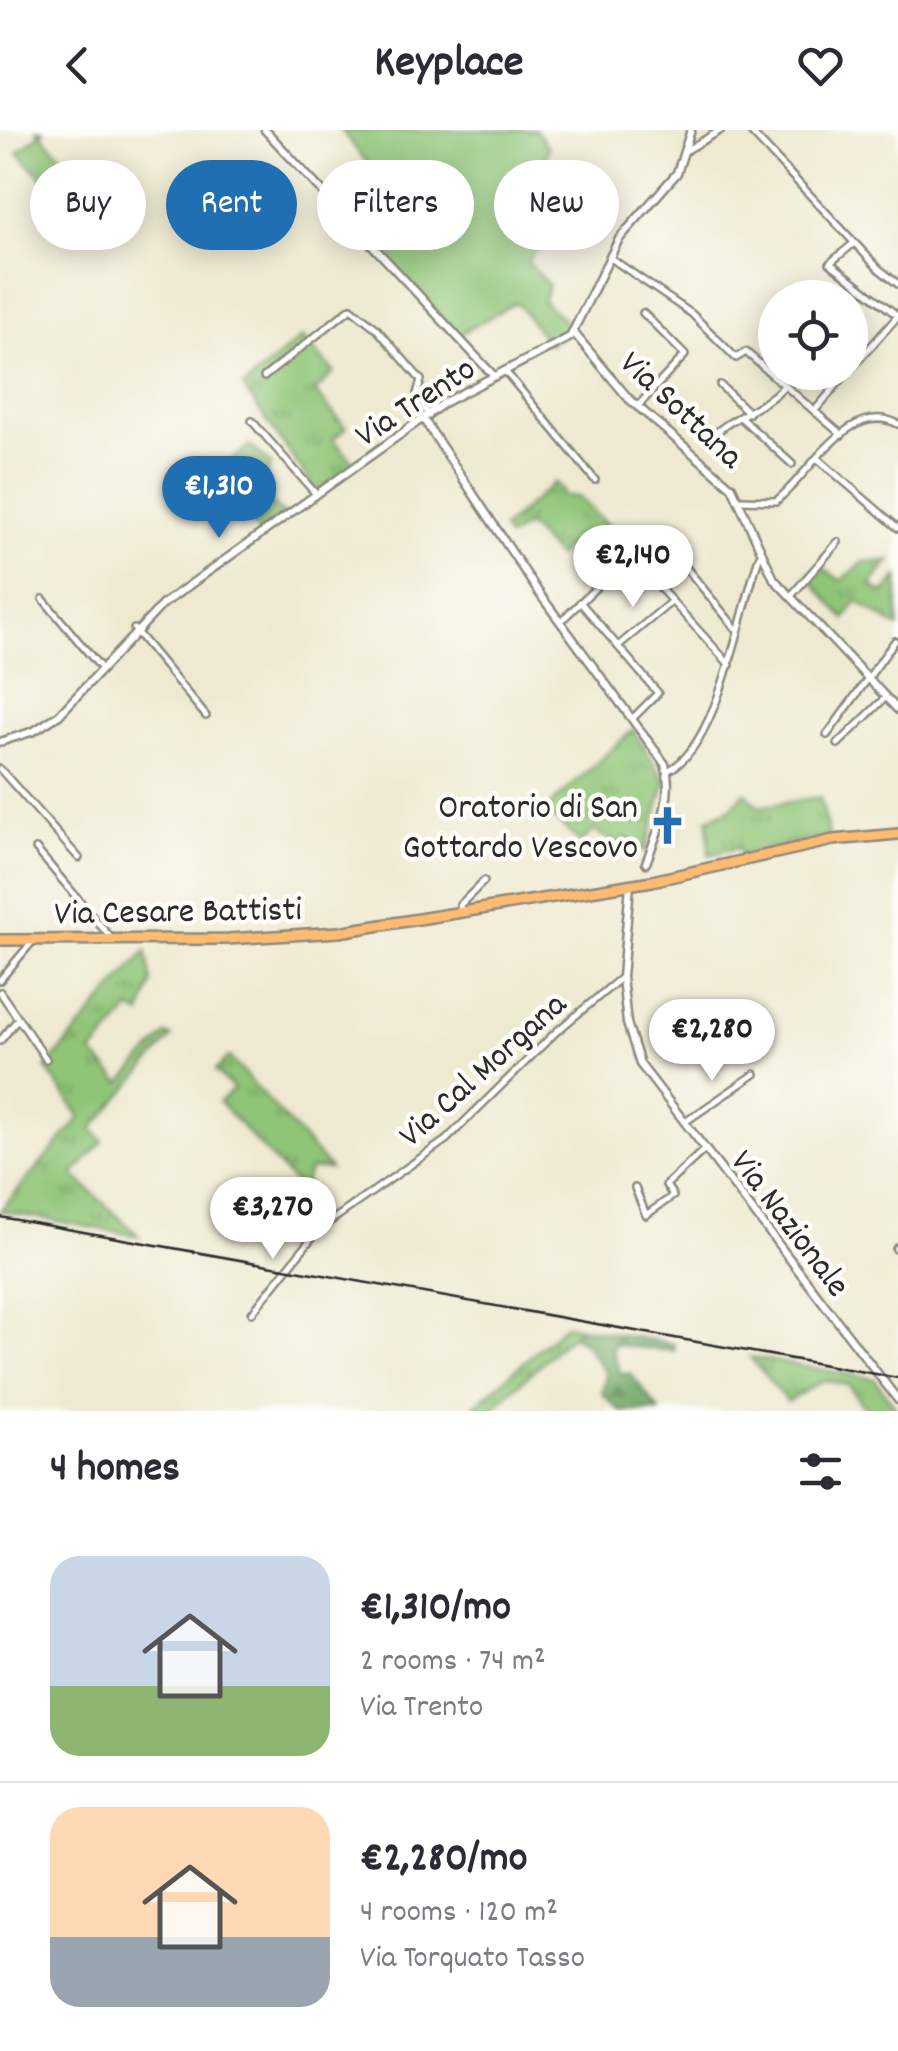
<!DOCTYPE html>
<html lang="en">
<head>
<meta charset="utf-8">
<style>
  :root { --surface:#fff; --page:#f2f2f3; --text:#2b2b33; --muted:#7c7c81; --line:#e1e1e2; --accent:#1f6fb2 }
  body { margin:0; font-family:Dekko,sans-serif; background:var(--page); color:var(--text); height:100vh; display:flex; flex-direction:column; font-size:38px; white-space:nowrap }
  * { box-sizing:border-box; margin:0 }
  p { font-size:32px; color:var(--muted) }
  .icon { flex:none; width:55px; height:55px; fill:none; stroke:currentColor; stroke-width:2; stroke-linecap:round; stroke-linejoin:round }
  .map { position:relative; height:1281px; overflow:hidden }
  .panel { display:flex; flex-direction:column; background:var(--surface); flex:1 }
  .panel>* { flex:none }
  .guide { position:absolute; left:30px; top:30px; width:840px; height:90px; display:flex; gap:20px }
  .controls { position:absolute; left:758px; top:150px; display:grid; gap:20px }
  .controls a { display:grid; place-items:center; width:110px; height:110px; border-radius:50%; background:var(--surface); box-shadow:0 5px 25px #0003; font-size:50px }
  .price { position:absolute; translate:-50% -85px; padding:0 22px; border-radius:35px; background:#fff; color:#222; font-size:32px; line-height:65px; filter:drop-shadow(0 2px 5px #0008) }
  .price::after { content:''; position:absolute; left:50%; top:60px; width:30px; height:22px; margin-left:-15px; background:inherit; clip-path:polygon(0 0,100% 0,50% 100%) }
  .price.selected { background:var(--accent); color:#fff }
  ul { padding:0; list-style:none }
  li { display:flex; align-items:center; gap:30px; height:250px; padding:0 50px }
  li+li { border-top:2px solid var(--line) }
  li span { display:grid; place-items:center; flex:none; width:280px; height:200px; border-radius:30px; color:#555 }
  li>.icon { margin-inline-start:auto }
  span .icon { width:120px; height:120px; fill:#fffc; stroke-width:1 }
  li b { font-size:42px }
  h2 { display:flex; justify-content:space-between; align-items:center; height:120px; padding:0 50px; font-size:42px }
  .pill { padding:0 35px; border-radius:45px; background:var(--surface); box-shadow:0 5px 25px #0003; font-size:35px; line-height:90px }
  .pill.selected { background:var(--accent); color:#fff }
  header { display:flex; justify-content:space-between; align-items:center; height:130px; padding:0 50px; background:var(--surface); font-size:45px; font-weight:700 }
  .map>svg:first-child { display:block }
  .grass { fill:url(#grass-tufts); stroke:#5d7851; stroke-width:2.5 }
  .forest { fill:url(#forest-firs); stroke:#4f6a4a; stroke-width:2.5 }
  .park { fill:#8fc577; stroke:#5d7851; stroke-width:2.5 }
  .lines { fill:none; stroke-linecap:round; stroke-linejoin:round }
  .minor-casing { stroke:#8c8a7e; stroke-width:10 }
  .tertiary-casing { stroke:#8c8a7e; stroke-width:11 }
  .primary-casing { stroke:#8c8a7e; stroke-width:14 }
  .minor { stroke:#fff; stroke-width:5 }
  .tertiary { stroke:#fff; stroke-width:6 }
  .primary { stroke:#febb71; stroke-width:9 }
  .rail { stroke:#2b2b2b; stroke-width:2.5 }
  .labels { text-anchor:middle; stroke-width:9; stroke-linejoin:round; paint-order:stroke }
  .street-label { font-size:35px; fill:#2b2b2b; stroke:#fdfcf7 }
  .poi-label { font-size:35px; fill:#2b2b2b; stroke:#fdfcf7; text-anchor:end }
</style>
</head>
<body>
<header><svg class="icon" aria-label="back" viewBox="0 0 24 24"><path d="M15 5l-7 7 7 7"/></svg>Keyplace<svg class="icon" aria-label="heart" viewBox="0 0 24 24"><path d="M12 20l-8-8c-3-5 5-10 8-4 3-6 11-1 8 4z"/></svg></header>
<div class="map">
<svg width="898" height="1281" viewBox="0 0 898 1281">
  <defs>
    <pattern id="grass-tufts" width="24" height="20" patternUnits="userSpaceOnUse" patternTransform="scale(2.5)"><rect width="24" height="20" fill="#8fc577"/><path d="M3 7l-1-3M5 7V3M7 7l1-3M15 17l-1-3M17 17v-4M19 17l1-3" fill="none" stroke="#75a062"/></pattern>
    <pattern id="forest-firs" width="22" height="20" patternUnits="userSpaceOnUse" patternTransform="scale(2.5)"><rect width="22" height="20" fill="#73aa68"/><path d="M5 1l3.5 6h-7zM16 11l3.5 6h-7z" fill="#5f8b56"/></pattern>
  </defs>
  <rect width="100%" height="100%" fill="#fdfcf7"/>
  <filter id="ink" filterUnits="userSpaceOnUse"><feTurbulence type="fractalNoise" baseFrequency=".01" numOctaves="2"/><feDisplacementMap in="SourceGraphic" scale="20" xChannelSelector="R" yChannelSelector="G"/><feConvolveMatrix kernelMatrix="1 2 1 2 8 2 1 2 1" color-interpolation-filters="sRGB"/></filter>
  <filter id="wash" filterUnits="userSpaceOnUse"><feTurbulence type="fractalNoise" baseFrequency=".0048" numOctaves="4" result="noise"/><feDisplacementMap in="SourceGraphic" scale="40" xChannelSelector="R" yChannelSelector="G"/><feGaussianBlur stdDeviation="2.25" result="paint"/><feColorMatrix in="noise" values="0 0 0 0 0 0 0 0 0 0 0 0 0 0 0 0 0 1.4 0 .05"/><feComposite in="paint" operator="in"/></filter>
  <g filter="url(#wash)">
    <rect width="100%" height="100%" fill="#eee9d0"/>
    <!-- grass -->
    <g class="grass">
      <path d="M37,0H44L41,4L115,82L92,103L18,22L40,4Z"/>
      <path d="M389,57L419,86L378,119L349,87Z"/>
      <path d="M302,207L334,242L315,262L346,298L333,309L355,334L317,362L243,257Z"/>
      <path d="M250,315L271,334L260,364L285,385L259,402L211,347Z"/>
      <path d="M555,352L565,366L578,367L612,400L582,415H567L557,427L527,395L508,408L502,399Z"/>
      <path d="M890,431L871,454L883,464L898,447V498L857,471L845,489L807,446L821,436L841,451L864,432Z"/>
      <path d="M633,600L666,652L645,722L626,707L620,716L593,700L581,713L545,680Z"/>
      <path d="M745,662L759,677L820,667L829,706L741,725L739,718L709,725L708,689L731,678Z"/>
      <path d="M146,821L152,853L141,885L131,879L92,923L121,953L166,905L172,907L92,999L103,1011L73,1045L139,1106L0,1081L81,987L46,938Z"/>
      <path d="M229,927L330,1039H310L304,1052L314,1067L301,1060L219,972L234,959L215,941Z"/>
      <path d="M565,1195L580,1197L490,1281H469Z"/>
      <path d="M750,1227L875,1249L898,1281H867L848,1255L823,1250L787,1272Z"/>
    </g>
    <!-- forest -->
    <path class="forest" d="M580,1197L674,1214V1221L615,1215L612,1219L621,1244L630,1243L660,1281H620L602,1263L606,1244L585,1214L572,1205Z"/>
    <!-- park -->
    <path class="park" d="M341,0H536L549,18L543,35L515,54L509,84L514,90L531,78L551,113L531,125L528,133L549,155L543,171L572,197L549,215L516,172L459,205L378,119L419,86L379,48Z"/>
  </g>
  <g filter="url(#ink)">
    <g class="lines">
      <defs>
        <g id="minor">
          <path d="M749,0L879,139L898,154"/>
          <path d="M687,20L721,0"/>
          <path d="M609,127L692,184L736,228L746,222L842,305"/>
          <path d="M850,240L898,186L830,133L854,113"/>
          <path d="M505,241L595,350"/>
          <path d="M264,247L351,178L376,198L421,250L417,264L429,286"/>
          <path d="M720,255L749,283"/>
          <path d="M637,277L685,225L643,183"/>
          <path d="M817,278L848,242"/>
          <path d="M740,287L792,334"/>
          <path d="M252,291L316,364"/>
          <path d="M708,312C726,287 760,282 784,256"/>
          <path d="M818,329L898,398"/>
          <path d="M741,370L776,371C809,346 848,268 898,294"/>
          <path d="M658,456L730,535"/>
          <path d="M791,466L838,412"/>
          <path d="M43,469L101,538"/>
          <path d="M580,472L658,563L633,588"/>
          <path d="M561,491L650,406L661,407L737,500"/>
          <path d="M134,499L206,586"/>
          <path d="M618,516L672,471"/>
          <path d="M827,605L895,511"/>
          <path d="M838,614L886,567"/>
          <path d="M0,639L79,728"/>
          <path d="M667,641C719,619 741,476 760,425"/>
          <path d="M36,719L111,808"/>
          <path d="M461,781L460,775L484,751"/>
          <path d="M0,850L32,812"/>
          <path d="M0,862L46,929"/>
          <path d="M0,911L18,889"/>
          <path d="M685,992L755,944"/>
          <path d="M635,1058L646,1085L673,1066L666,1055L705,1019"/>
          <path d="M896,1119L898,1117"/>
          <path d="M252,1183L318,1100L446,1010L556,902L622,847"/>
        </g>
        <g id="tertiary">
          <path d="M265,0L494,246"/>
          <path d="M574,203L629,269L732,357L774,449L898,580"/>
          <path d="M424,290L539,463L665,634C675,667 657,702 646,733"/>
          <path d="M0,612L34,601L59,585L163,474L447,271L570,207L619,109L677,43L691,0"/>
          <path d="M630,755L622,847L627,893L640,934L898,1270"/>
        </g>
        <path id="primary" d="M0,810L228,809L339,802L652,751L833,710L898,704"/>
      </defs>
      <!-- minor casing -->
      <use href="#minor" class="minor-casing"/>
      <!-- tertiary casing -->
      <use href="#tertiary" class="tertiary-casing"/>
      <!-- primary casing -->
      <use href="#primary" class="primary-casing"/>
      <!-- minor -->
      <use href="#minor" class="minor"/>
      <!-- tertiary -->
      <use href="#tertiary" class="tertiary"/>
      <!-- primary -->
      <use href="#primary" class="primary"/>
      <!-- rail -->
      <path class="rail" d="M0,1087L898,1248"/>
    </g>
  </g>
  <!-- icons -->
  <defs>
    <symbol id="church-bare" viewBox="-9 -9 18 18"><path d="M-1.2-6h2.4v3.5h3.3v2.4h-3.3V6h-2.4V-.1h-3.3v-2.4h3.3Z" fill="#1f6fb2" stroke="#fdfcf7" stroke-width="2.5" paint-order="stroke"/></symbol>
  </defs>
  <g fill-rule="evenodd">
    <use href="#church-bare" x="640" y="668" width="55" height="55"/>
  </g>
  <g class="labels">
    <!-- street labels -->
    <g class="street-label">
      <text transform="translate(414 270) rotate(-33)" y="12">Via Trento</text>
      <text transform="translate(683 278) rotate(43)" y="12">Via Sottana</text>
      <text transform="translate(178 779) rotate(-1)" y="12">Via Cesare Battisti</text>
      <text transform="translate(481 938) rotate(-42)" y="12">Via Cal Morgana</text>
      <text transform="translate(792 1092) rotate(53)" y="12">Via Nazionale</text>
    </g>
    <!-- poi labels -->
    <g class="poi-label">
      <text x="638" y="687">Oratorio di San<tspan x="638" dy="40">Gottardo Vescovo</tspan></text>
    </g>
  </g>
</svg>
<div class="controls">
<a><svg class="icon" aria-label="locate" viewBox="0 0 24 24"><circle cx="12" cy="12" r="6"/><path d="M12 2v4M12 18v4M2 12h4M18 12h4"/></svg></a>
</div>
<b class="price selected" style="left:219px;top:411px">€1,310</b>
<b class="price" style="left:633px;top:480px">€2,140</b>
<b class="price" style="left:712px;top:954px">€2,280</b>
<b class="price" style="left:273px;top:1132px">€3,270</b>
<div class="guide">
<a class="pill">Buy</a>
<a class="pill selected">Rent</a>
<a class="pill">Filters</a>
<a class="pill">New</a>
</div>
</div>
<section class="panel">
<h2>4 homes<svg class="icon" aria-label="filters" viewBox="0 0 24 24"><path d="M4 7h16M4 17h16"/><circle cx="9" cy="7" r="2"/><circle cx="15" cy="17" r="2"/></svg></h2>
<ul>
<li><span style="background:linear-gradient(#c9d6e8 65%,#8fb573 0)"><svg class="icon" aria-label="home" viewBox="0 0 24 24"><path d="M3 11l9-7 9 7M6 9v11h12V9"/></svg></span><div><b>€1,310/mo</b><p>2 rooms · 74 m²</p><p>Via Trento</p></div></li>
<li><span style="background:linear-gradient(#ffd9b3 65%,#9aa5b1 0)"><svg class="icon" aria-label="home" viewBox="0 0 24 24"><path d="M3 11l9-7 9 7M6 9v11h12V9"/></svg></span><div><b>€2,280/mo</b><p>4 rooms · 120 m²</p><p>Via Torquato Tasso</p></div></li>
</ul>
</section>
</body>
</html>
